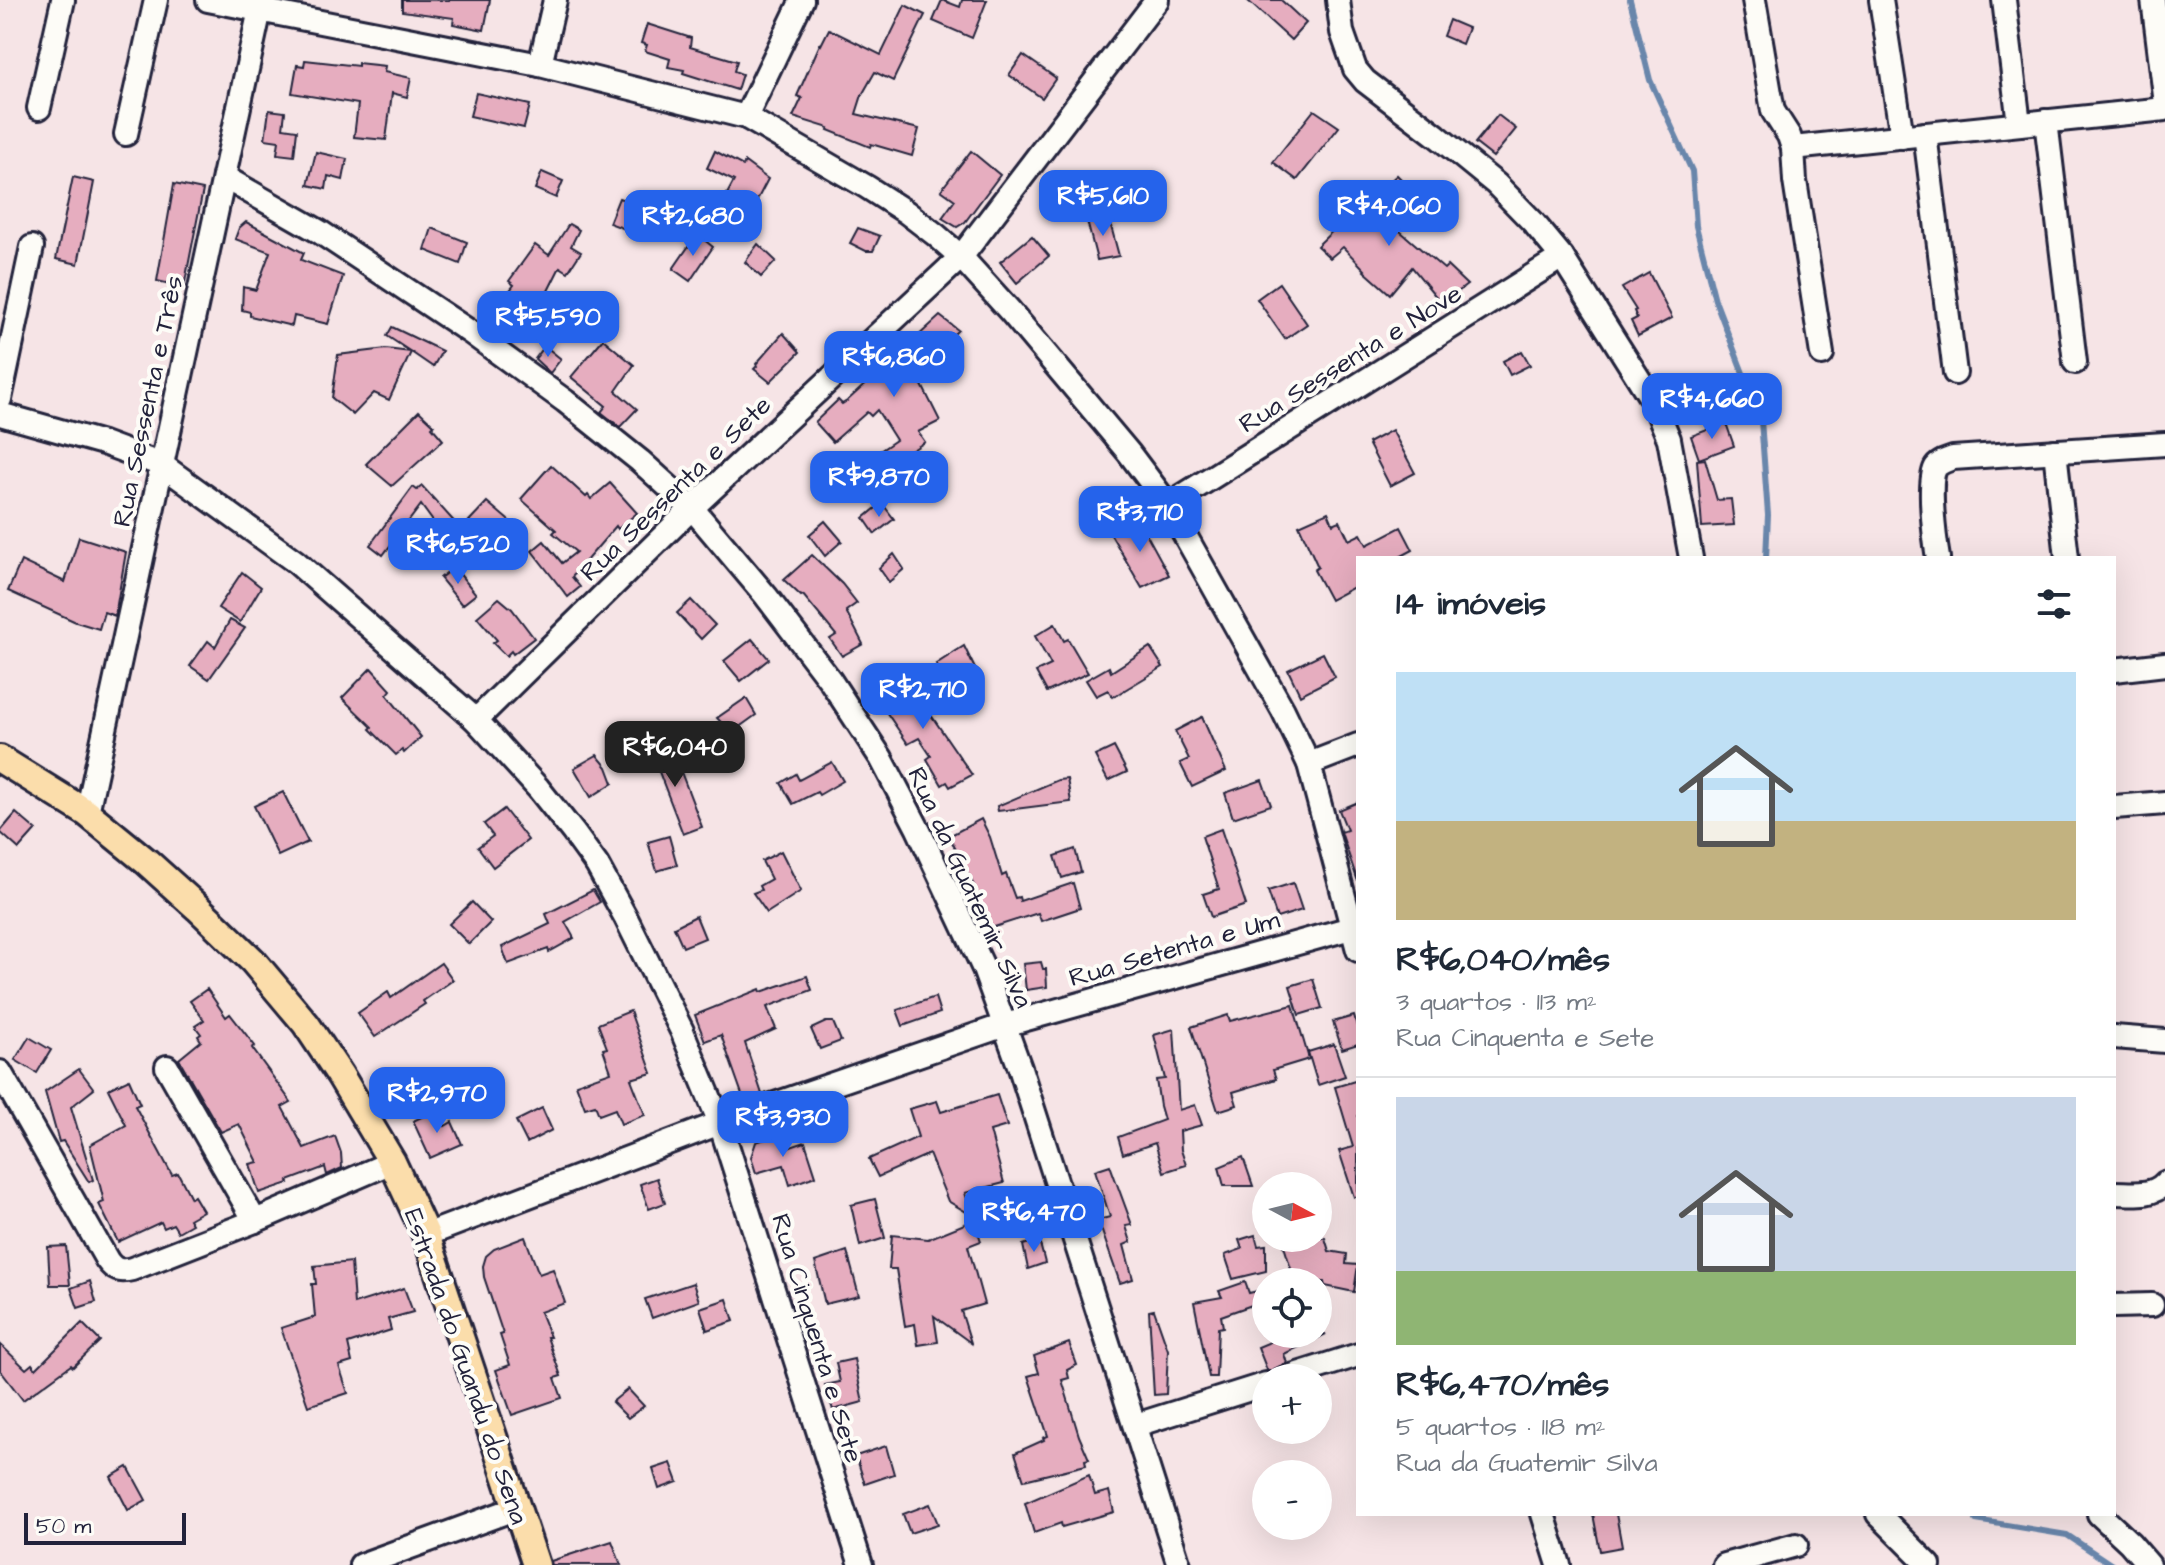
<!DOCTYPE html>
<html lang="pt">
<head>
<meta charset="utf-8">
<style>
  :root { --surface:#fff; --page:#f6f6f7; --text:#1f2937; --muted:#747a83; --line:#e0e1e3; --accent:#2563eb }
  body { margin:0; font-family:"Architects Daughter",sans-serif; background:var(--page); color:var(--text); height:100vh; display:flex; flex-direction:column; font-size:30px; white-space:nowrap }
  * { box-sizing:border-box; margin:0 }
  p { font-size:26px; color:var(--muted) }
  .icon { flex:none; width:44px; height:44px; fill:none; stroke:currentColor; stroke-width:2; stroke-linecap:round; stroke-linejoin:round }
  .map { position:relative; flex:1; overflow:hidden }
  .side { position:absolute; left:1356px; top:556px; width:760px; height:960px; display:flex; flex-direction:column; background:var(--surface); border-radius:0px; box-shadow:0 8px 32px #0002 }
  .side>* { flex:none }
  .needle { width:52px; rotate:97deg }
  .controls { position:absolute; left:1252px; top:1172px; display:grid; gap:16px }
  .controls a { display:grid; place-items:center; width:80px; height:80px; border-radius:50%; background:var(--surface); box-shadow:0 8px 32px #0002; font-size:40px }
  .scale { position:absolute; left:24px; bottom:20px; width:162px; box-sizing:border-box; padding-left:8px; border:4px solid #22223b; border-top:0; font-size:22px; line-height:28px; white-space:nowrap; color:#22223b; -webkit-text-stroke:6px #fdfcf7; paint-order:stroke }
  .price { position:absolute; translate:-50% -68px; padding:0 18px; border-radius:16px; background:var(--accent); color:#fff; font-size:26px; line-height:52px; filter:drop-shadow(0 2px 4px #0008) }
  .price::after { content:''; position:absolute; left:50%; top:48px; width:24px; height:18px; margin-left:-12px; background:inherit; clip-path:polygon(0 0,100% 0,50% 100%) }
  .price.active { background:#222; color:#fff }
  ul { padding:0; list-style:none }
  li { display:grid; align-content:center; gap:16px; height:424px; padding:0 40px }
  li+li { border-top:2px solid var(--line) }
  li span { display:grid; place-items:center; height:248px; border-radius:0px; color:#555 }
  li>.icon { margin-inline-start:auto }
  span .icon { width:144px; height:144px; fill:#fffc; stroke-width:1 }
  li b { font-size:34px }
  h2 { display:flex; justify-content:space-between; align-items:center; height:96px; padding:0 40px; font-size:34px }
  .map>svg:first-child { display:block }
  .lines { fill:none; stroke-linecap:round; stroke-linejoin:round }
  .stream { stroke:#6986ab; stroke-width:6 }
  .building { fill:#e6adbf; stroke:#22223b; stroke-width:2 }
  .minor-casing { stroke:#22223b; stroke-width:28 }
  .major-casing { stroke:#22223b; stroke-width:32 }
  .minor { stroke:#fdfcf7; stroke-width:22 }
  .major { stroke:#fbddab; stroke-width:26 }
  .labels { text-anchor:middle; stroke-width:8; stroke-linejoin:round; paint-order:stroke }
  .street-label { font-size:26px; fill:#22223b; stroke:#fdfcf7 }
</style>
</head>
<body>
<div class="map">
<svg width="2165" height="1565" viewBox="0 0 2165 1565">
  <rect width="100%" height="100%" fill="#f6e4e6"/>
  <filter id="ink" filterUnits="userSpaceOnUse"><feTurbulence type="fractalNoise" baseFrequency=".0125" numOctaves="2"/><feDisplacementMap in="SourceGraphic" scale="16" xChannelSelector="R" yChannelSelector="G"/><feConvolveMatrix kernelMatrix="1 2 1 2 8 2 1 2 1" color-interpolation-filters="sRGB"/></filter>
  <g filter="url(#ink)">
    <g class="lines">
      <!-- stream -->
      <g class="stream">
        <path d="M1630,0L1650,80L1692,171L1696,226L1715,300L1761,420L1768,515L1766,558"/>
        <path d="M1975,1514L1976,1520L2067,1535L2112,1565"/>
      </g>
    </g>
    <!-- building -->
    <g class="building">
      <path d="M402,0H490L484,30L453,24L454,18L402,11Z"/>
      <path d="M942,0L960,7L962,0H987L972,38L933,21Z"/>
      <path d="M1247,0H1281L1306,23L1291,40Z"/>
      <path d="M905,5L925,15L893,81L875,72L862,95L856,114L919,129L912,156L871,144L870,147L828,130L829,128L793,117L802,98L797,96L820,44L821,45L829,29L881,55Z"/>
      <path d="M1449,20L1468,28L1462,44L1443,36Z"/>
      <path d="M647,24L691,38L690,47L737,61L734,71L742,74L737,90L683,73L684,70L668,67L670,59L645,51L647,45L641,43Z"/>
      <path d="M1023,55L1056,78L1042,98L1009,75Z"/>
      <path d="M305,60L358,66V63L385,66L384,72L411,78L407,97L392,93L386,140L354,137L358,104L292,93L297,65L304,66Z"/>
      <path d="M476,93L530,105L524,128L470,116Z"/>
      <path d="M269,110L285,112L283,128L297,130L294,156L277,154L279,141L265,139Z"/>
      <path d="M1314,110L1339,127L1297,180L1273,162Z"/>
      <path d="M1498,115L1516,129L1493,157L1475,143Z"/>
      <path d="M715,151L743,166L745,162L768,179L753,208L727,194L734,181L707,168Z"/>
      <path d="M971,151L1000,175L965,222L957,227L942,218L955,200L941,190Z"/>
      <path d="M316,152L347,159L343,180L328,176L326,189L308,185Z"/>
      <path d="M542,172L563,181L556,198L535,189Z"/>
      <path d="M1397,175L1407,185L1379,213L1444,269L1447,266L1467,285L1442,304L1412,267L1390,294L1364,271L1365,270L1343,247L1330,258L1317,246L1345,219L1347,220Z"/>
      <path d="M73,177L94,182L78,264L56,259Z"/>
      <path d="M174,184L203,190L184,287L157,281Z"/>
      <path d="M619,198L666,216L662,235L630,226L628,230L609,223Z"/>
      <path d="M1108,215L1119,256L1097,260L1087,221Z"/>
      <path d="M246,222L304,253L301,260L343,276L328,324L294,316L292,326L250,316V312L242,310L243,287L256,290L270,252L235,239L239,228Z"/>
      <path d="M569,224L579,230L571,246L581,252L568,272L560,267L539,309L508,293L514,285L509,281L535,245L549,255Z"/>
      <path d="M432,228L467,242L460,264L425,250Z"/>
      <path d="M858,228L880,236L873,251H866L850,243Z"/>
      <path d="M697,234L713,247L690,281L673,269Z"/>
      <path d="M1032,236L1049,256L1017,283L1000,262Z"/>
      <path d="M758,244L776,261L761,277L745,262Z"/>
      <path d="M1649,273L1672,318L1638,336L1631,321L1637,318L1634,311L1636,310L1622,288Z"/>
      <path d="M1279,283L1307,324L1285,339L1257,299Z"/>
      <path d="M940,316L958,330L914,374L920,381L940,421L918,432L925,442L897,460L899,462L881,476L868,459L896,440L877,410L871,416L867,412L833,442L815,422L838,400L842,404L847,401Z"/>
      <path d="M392,327L442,351L433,367L411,352L389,400L374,393L353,415L332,398L338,355L386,349L411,352L387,336Z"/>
      <path d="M783,333L800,352L770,382L754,369L757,366L756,364Z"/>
      <path d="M603,339L634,365L616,391L637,409L620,427L601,412L606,406L571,377Z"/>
      <path d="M545,346L561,359L550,373L535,359Z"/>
      <path d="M1522,351L1530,365L1510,375L1503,361Z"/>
      <path d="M419,411L434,425L432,427L443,440L392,486L366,464Z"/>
      <path d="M1726,423L1734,446L1699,459L1691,436Z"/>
      <path d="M1392,430L1415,473L1390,486L1368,443Z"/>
      <path d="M1705,459L1717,500L1731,499L1734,525L1702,527L1697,460Z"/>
      <path d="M551,465L586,497L588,495L591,499L610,483L637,513L618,529L616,526L572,577L580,587L568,597L532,551L544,541L562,563L576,552L553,533L556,530L521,499Z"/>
      <path d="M422,486L469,538L456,553L421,505L383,555L370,545L413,487L417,490Z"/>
      <path d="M487,502L514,525L497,545L469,521Z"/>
      <path d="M882,503L894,519L875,534L864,518Z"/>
      <path d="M1328,512L1333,524L1340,521L1349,540L1361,534L1367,545L1401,527L1413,550L1398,558H1358V585L1330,600L1314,570L1318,567L1299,525Z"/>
      <path d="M825,521L842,541L825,556L809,535Z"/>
      <path d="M1127,521L1131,527L1140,522L1169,575L1142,588L1110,533Z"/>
      <path d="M79,537L126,552L115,616L104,612L99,629L76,622L8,591L21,561L65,582Z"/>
      <path d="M894,554L904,569L889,582L879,568Z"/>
      <path d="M812,555L842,584L857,603L846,611L863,644L842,656L830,639L836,635L803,595L801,596L784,580Z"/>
      <path d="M454,567L476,594L462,605L440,578Z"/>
      <path d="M242,572L261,587L240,622L218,608Z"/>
      <path d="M499,598L512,609L534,638L513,654L511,651L506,656L493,643L497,640L477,617Z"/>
      <path d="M691,600L715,625L701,639L677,613Z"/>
      <path d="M230,620L245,628L209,679L190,666L208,641L215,647Z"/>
      <path d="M1055,624L1064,641L1068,639L1088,673L1047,692L1036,672L1051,665L1035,636Z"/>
      <path d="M752,639L769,659L741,681L724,661Z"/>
      <path d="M964,646L977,673L952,689L936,664Z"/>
      <path d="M1150,647L1163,667L1113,697L1108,690L1096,696L1086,680L1109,667L1111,672Z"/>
      <path d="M1323,653L1335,677L1300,695L1288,670Z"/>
      <path d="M371,668L391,690L387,695L421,737L404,753L402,750L396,755L370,729L372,727L342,698Z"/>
      <path d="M905,677L972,775L950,787L947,782L942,785L927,759L931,756L919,738L908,744L876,697Z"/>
      <path d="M746,698L756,715L731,733L717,718Z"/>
      <path d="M1202,717L1226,771L1192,787L1180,763L1189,759L1175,731Z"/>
      <path d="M646,732L681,772L702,827L683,834L644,733Z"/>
      <path d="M1114,747L1127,772L1108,781L1095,756Z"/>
      <path d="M597,755L607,767L613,783L591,797L574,768Z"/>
      <path d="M832,762L843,781L819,795L817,792L793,804L781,783L796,774L799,780Z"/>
      <path d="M1067,779L1071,802L998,811L997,806L1058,780Z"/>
      <path d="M1262,780L1271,805L1233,818L1225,793Z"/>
      <path d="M283,792L308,842L278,856L254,806Z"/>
      <path d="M1358,802V878L1357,879L1341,832L1347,830L1339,810Z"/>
      <path d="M504,809L528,840L493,867L478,847L493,836L484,824Z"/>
      <path d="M16,813L36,830L19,849L0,832Z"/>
      <path d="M981,819L990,837L1002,876L1006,874L1015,898L1019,897L1020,901L1073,883L1080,908L1041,921L1038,913L985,930L978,910L982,909L975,888L949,836Z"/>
      <path d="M1221,829L1246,905L1211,917L1203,894L1219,889L1202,836Z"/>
      <path d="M669,836L677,865L657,871L648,842Z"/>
      <path d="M1075,849L1081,872L1062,878L1055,856Z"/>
      <path d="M781,851L801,891L767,913L753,893L761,890L759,886L771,879L762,861Z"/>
      <path d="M1293,883L1302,910L1277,918L1268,891Z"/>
      <path d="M593,890L600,902L565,922L574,938L549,952L548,949L508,964L502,947L550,924L546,914Z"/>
      <path d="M472,902L491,922L469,944L449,924Z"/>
      <path d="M696,916L705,938L683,947L674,927Z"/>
      <path d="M1041,962L1043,969H1046L1047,987L1026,990L1023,964Z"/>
      <path d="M441,963L453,980L423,1001L425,1004L375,1037L358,1013L388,992L391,998Z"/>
      <path d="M807,976L812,990L767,1007L776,1029L745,1043L762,1094L744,1100L721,1035L705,1041L695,1015L760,989L761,992Z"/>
      <path d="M1313,979L1322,1008L1299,1015L1290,986Z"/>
      <path d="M207,989L226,1017L230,1014L255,1046L252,1048L291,1102L282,1107L304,1148L335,1136L341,1153L342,1168L327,1175L325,1167L288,1181L289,1183L259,1193L250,1164L258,1162L239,1124L221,1132L179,1059L201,1041L198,1036L201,1034L195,1026L204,1020L190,1001Z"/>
      <path d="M935,997L940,1013L903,1026L897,1010Z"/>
      <path d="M1293,1005L1309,1059L1273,1070L1276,1079L1233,1092L1237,1105L1218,1111L1191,1027L1228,1015L1230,1021Z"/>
      <path d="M630,1011L652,1073L631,1079L645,1115L621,1124L615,1109L599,1115L595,1105L585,1108L576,1084L611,1072L603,1049L607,1048L598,1024Z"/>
      <path d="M1354,1016L1358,1030V1044L1342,1049L1333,1022Z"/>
      <path d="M826,1022H833L841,1041L820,1049L811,1029Z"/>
      <path d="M1174,1029L1179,1110L1195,1105L1202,1125L1180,1131L1181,1150L1186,1165L1164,1172L1155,1143L1123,1154L1118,1137L1164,1120L1160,1106L1156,1080L1165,1079L1154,1035Z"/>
      <path d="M29,1037L51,1050L37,1073L15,1060Z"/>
      <path d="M1334,1044L1345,1076L1318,1085L1308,1052Z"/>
      <path d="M79,1069L94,1089L71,1107L93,1180L89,1182L63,1141L59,1142L45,1092Z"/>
      <path d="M129,1079L140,1104L135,1106L172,1175L178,1173L191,1198L194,1196L203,1211L189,1219L192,1224L178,1232L173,1224L164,1228L161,1222L118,1242L99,1204L104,1202L90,1145L126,1125L108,1089Z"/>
      <path d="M1358,1080V1197H1354L1339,1151L1353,1147L1335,1087Z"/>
      <path d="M997,1095L1007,1126L990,1131L1004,1183L965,1193L973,1216L948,1201L929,1154L878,1177L869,1159L918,1137L909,1109L937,1101L941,1112Z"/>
      <path d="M542,1108L552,1130L527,1143L516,1121Z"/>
      <path d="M432,1112L437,1122L442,1119L445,1126L452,1122L462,1144L430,1158L413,1121Z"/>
      <path d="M781,1134L785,1149L805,1142L816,1176L790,1185L784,1165L756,1173L751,1157L756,1142Z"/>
      <path d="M1243,1157L1253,1186H1224L1219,1167Z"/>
      <path d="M1110,1165L1132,1225L1126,1226L1131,1242L1124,1245L1133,1279L1120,1283L1098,1220L1110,1217L1095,1170Z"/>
      <path d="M657,1178L665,1203L649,1209L640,1184Z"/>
      <path d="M875,1199L885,1238L860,1246L851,1205Z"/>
      <path d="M974,1220L981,1241L968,1246L984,1304L961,1311L971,1343L934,1316L938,1342L918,1345L915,1324L905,1326L896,1269H889L892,1235L928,1239Z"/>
      <path d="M1255,1235L1258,1246L1266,1245V1271L1233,1279L1225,1255L1242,1249L1239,1240Z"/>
      <path d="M525,1237L539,1274L553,1269L565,1303L540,1312L550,1337H547L561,1376L555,1378L562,1398L512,1415L496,1370L510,1365L500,1335L503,1334L484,1277L483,1266L486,1256L494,1249Z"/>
      <path d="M1311,1238H1325L1329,1251L1347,1254L1346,1264L1358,1265L1354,1292L1325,1286L1324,1282H1295L1284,1246Z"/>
      <path d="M1039,1240L1045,1263L1028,1269L1023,1245Z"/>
      <path d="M66,1246L70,1285H50L48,1247Z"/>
      <path d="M847,1251L859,1296L825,1304L815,1262Z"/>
      <path d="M351,1262L354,1304L404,1288L413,1312L388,1319L391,1330L348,1344L352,1362L339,1366L348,1393L308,1406L281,1328L315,1317L312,1284H316L314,1266Z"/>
      <path d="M90,1281L96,1302L78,1308L71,1288Z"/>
      <path d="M1245,1282L1249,1293L1266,1289V1300L1221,1316L1223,1327L1218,1328L1216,1377H1209L1194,1302L1222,1297L1219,1291Z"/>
      <path d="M693,1283L699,1301L652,1318L645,1299Z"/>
      <path d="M727,1299L734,1321L707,1330L700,1308Z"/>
      <path d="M1154,1310L1168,1350L1166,1394L1154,1395L1149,1311Z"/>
      <path d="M82,1323L100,1341L73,1367L71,1365L23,1400L0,1370V1344L26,1369L32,1364L36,1369Z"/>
      <path d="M1272,1334H1326L1284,1354L1287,1363L1270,1371L1267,1370L1258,1347L1275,1340Z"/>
      <path d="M1069,1343L1077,1365L1067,1370L1069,1378L1062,1380L1079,1436L1089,1459L1085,1460L1086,1465L1024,1480L1015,1453L1044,1440L1043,1438L1048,1436L1028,1376L1039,1373L1034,1356Z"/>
      <path d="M854,1359L863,1402L833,1410L825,1385L840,1382L836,1363Z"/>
      <path d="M628,1389L644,1406L628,1418L612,1402Z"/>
      <path d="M886,1446L894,1474L865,1484L856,1456Z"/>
      <path d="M671,1463L678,1482L659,1489L653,1469Z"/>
      <path d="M128,1467L146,1500L128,1510L111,1477Z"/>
      <path d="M1089,1475L1095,1495L1109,1491L1114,1512L1062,1527L1061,1523L1034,1533L1025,1503Z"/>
      <path d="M930,1504L938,1524L910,1533L903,1514Z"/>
      <path d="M1593,1514H1616L1622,1547L1600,1551Z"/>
      <path d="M612,1541L621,1565H552L551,1561Z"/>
    </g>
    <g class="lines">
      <defs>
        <g id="minor">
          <path d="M208,0L540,65L746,117L867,187L906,212L936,235L961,257L1010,311L1129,453L1168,505L1283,710L1309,764L1358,950"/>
          <path d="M1338,0L1342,32L1355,69L1365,81L1437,136L1496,184L1533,222L1562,257L1654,403L1669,439L1691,558"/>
          <path d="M1754,0L1773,111L1789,136L1793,148L1795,181L1822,354"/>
          <path d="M1881,0L1902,137"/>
          <path d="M2004,0L2019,124"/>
          <path d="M2153,0L2165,96"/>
          <path d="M540,65L555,0"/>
          <path d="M39,108L63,0"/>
          <path d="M746,117L802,0"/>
          <path d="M2046,121L2075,362"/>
          <path d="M126,134L156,0"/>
          <path d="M1925,134L1955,373"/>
          <path d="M1793,148L2165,109"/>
          <path d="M224,177L320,232L470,332L565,401L640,461L692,508L766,596L830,680L881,758L918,829L984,969L1020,1068L1179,1565"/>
          <path d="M0,399L32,247"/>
          <path d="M0,414L103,443L162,465L296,562L476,720L538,788L573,832L597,865L626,918L682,1031L720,1123L861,1565"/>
          <path d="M2055,451L2067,558"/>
          <path d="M1168,505L1562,257"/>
          <path d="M1938,558C1935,541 1927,480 1936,467C1940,462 1947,460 1953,458L2165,444"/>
          <path d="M2114,670L2165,664"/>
          <path d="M476,720L692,508L961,257L1157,0"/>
          <path d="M1309,764L1358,745"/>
          <path d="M2114,807L2165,803"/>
          <path d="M87,813L262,0"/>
          <path d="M2114,1037L2165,1041"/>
          <path d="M167,1067L255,1221"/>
          <path d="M0,1072L107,1260C114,1270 120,1272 132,1269L255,1221L392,1162"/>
          <path d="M2114,1193C2132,1193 2152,1197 2165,1183"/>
          <path d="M426,1235L720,1123L1005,1025L1351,928"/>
          <path d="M2114,1306L2152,1305"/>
          <path d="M1285,1378L1358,1355"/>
          <path d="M1136,1425L1266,1384"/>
          <path d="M1543,1514L1559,1565"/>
          <path d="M1878,1514L1929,1565"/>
          <path d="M2099,1514L2130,1543L2149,1565"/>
          <path d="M361,1565L517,1508"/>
          <path d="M1724,1565L1796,1545"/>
        </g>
        <path id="major" d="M0,759L87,813L147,862L198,908L253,961L306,1024L340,1075L392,1162L426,1235L536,1565"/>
      </defs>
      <!-- minor casing -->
      <use href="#minor" class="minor-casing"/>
      <!-- major casing -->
      <use href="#major" class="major-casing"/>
      <!-- minor -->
      <use href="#minor" class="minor"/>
      <!-- major -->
      <use href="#major" class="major"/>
    </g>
  </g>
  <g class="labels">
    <!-- street labels -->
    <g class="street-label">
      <text transform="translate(1350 358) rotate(-32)" y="9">Rua Sessenta e Nove</text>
      <text transform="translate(147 401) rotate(-78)" y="9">Rua Sessenta e Três</text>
      <text transform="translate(675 488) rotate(-44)" y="9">Rua Sessenta e Sete</text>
      <text transform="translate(971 887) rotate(65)" y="9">Rua da Guatemir Silva</text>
      <text transform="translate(1174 948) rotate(-16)" y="9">Rua Setenta e Um</text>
      <text transform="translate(818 1338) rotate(73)" y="9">Rua Cinquenta e Sete</text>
      <text transform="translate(467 1366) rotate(71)" y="9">Estrada do Guandu do Sena</text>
    </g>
  </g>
</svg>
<div class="controls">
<a><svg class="needle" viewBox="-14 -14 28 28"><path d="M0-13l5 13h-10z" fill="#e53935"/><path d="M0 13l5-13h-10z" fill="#747a83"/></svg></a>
<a><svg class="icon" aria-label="locate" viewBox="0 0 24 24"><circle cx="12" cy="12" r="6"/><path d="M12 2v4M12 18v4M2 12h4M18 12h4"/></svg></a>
<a>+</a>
<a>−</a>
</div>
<div class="scale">50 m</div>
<b class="price" style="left:1103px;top:238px">R$5,610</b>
<b class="price" style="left:1389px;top:248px">R$4,060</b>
<b class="price" style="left:693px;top:258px">R$2,680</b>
<b class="price" style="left:548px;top:359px">R$5,590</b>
<b class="price" style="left:894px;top:399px">R$6,860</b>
<b class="price" style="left:1712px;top:441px">R$4,660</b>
<b class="price" style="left:879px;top:519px">R$9,870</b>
<b class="price" style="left:1140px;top:554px">R$3,710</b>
<b class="price" style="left:458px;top:586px">R$6,520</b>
<b class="price" style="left:923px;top:731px">R$2,710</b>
<b class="price active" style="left:675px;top:789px">R$6,040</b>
<b class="price" style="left:437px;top:1135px">R$2,970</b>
<b class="price" style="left:783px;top:1159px">R$3,930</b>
<b class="price" style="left:1034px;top:1254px">R$6,470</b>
<section class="side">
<h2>14 imóveis<svg class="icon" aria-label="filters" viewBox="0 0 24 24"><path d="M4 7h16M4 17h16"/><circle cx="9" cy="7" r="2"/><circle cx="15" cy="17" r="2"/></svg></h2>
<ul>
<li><span style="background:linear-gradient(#bfe0f5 60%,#c2b280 0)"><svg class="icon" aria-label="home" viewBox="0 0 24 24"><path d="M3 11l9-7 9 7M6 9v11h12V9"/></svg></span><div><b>R$6,040/mês</b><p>3 quartos · 113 m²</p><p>Rua Cinquenta e Sete</p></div></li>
<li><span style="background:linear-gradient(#c9d6e8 70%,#8fb573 0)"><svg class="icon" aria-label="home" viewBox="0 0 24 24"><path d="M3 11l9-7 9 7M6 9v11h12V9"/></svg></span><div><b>R$6,470/mês</b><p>5 quartos · 118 m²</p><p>Rua da Guatemir Silva</p></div></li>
</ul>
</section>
</div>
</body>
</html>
